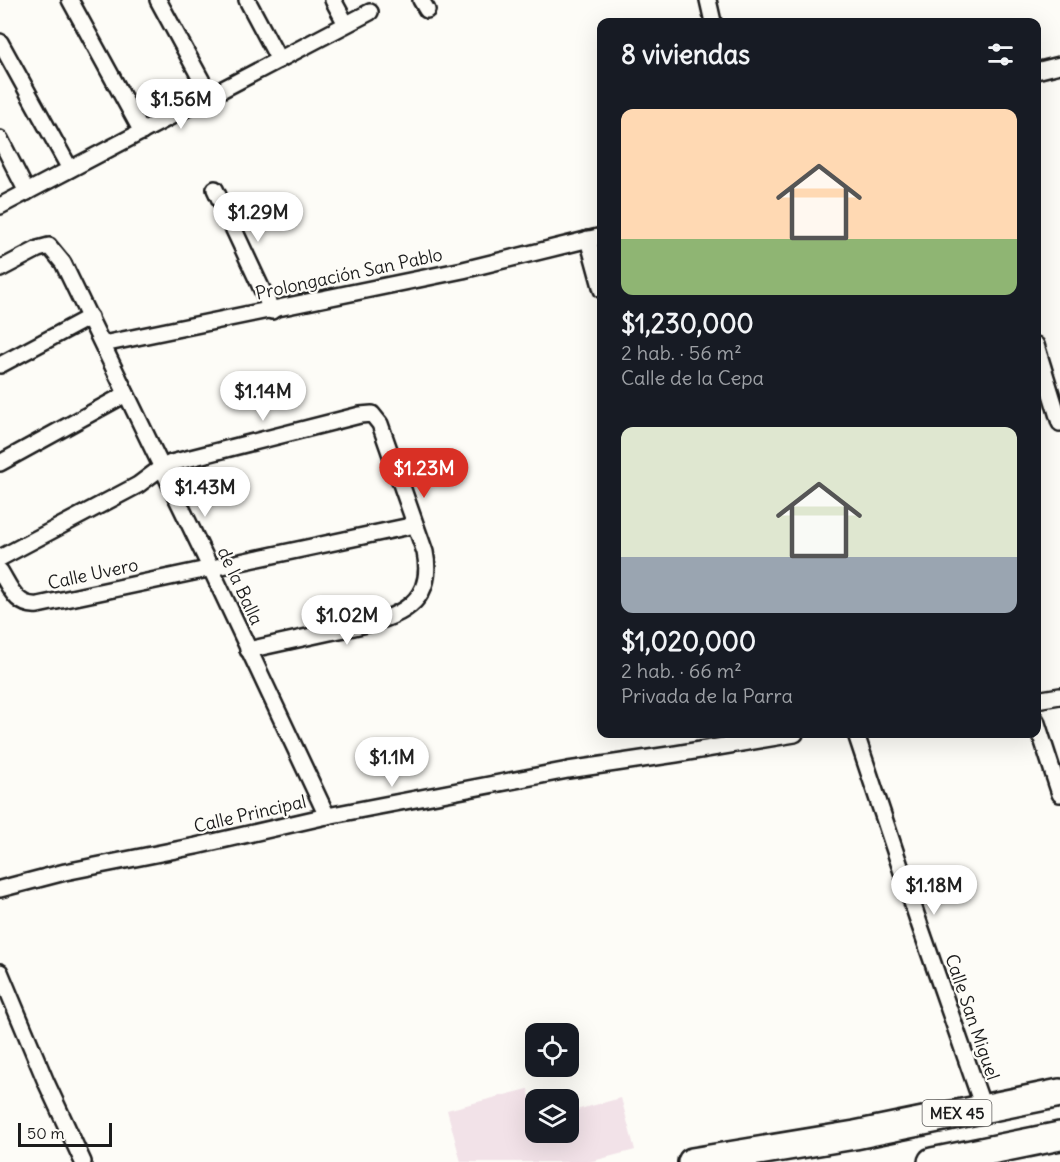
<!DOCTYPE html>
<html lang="es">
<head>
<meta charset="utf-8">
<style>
  :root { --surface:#171b24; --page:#20242c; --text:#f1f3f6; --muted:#9ea1a6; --accent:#d93025 }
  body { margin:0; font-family:Delius,sans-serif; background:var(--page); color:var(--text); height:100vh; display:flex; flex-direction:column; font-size:22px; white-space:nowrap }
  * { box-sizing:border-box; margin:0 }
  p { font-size:20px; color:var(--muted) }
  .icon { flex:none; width:33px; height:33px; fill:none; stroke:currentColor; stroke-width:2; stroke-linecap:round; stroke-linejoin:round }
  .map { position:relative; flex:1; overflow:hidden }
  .sheet { position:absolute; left:597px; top:18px; width:444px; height:720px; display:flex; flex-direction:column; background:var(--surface); border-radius:12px; box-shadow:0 6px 24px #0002 }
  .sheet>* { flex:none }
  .buttons { position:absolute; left:525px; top:1023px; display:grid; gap:12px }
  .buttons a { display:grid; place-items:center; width:54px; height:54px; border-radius:12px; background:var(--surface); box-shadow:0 6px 24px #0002; font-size:30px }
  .scale { position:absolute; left:18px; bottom:15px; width:94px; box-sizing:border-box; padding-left:6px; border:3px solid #1c1c1c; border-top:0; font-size:16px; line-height:21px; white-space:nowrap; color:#1c1c1c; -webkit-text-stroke:4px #fdfcf7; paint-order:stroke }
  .price { position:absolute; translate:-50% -51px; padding:0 14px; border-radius:21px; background:#fff; color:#222; font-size:20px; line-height:39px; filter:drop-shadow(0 2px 3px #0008) }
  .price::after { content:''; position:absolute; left:50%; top:36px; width:18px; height:14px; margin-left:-9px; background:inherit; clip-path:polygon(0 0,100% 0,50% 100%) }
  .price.on { background:var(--accent); color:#fff }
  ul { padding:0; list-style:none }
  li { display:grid; align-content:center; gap:12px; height:318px; padding:0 24px }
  li span { display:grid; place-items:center; height:186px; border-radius:12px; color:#555 }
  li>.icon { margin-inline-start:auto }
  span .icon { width:108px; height:108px; fill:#fffc; stroke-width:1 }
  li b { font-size:26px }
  h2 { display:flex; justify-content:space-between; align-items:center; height:72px; padding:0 24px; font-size:26px }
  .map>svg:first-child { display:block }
  .built { fill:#f2e2e8 }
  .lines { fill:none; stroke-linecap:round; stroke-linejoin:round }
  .street-casing { stroke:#1c1c1c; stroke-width:20 }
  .highway-casing { stroke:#1c1c1c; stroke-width:32 }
  .street { stroke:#fdfcf7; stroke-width:15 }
  .highway { stroke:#fdfcf7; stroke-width:27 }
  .labels { text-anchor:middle; stroke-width:4.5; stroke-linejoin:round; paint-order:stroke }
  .shield { fill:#fdfcf7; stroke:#605f5e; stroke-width:1.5 }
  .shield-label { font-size:16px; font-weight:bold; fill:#1c1c1c }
  .street-label { font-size:18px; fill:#1c1c1c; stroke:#fdfcf7 }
</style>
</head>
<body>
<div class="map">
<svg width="1060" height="1162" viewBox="0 0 1060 1162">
  <rect width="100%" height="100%" fill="#fdfcf7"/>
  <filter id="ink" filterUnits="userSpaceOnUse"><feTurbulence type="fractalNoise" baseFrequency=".0167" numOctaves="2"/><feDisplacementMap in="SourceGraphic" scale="12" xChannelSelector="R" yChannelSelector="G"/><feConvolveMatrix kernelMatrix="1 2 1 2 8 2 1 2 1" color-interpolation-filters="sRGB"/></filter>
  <g filter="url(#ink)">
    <!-- built -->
    <path class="built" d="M528,1089L535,1119L536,1132H568L569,1112L621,1098L635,1150L589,1162H461L447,1110Z"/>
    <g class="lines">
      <defs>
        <g id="street">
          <path d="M70,0L142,132"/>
          <path d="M158,0L210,96"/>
          <path d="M247,0L279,60"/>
          <path d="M333,0L346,24"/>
          <path d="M421,0L427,10"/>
          <path d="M708,0L713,22"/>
          <path d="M0,42L70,169"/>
          <path d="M1036,71L1060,65"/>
          <path d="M0,139L27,192"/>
          <path d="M215,189L272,311"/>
          <path d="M0,206L370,12"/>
          <path d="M588,239L602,290"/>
          <path d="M0,269L38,249L49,246L63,263L211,569L327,816"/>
          <path d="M103,344L463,270L602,236"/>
          <path d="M1036,345L1060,423"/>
          <path d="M0,365L90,317"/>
          <path d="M0,463L126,394"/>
          <path d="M0,558L138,485L162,467L171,463L360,415L372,414L380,424L425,552C438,616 376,622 330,632C302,638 275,644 248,650"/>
          <path d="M0,571C10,587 16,607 38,605L415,525"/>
          <path d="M1036,700L1060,696"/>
          <path d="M1036,720L1060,794"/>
          <path d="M856,734L920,926L983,1107"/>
          <path d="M0,889L65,872L196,846L327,816L568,770L676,754L795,734"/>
          <path d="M0,972L46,1082L83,1162"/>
        </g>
        <g id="highway">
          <path d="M692,1162L855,1135L1060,1093"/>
          <path d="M932,1162L1060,1136"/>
        </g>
      </defs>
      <!-- street casing -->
      <use href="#street" class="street-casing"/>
      <!-- highway casing -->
      <use href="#highway" class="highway-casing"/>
      <!-- street -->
      <use href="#street" class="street"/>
      <!-- highway -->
      <use href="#highway" class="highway"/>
    </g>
  </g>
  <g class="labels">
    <!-- shield labels -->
    <rect class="shield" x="922.5" y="1100" width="69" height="26" rx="4.5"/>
    <g class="shield-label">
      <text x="957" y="1119">MEX 45</text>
    </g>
    <!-- street labels -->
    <g class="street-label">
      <text transform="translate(349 274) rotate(-12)" y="6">Prolongación San Pablo</text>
      <text transform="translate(93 574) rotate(-12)" y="6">Calle Uvero</text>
      <text transform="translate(240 586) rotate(65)" y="6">de la Balla</text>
      <text transform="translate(250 814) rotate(-13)" y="6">Calle Principal</text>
      <text transform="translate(972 1017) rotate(71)" y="6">Calle San Miguel</text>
    </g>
  </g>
</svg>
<div class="buttons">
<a><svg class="icon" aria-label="locate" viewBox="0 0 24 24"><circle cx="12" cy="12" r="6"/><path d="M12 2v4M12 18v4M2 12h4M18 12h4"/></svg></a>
<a><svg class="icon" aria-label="layers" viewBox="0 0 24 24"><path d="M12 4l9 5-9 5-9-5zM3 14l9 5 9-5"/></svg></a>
</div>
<div class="scale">50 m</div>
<b class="price" style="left:181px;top:130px">$1.56M</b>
<b class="price" style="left:258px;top:243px">$1.29M</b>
<b class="price" style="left:263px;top:422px">$1.14M</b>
<b class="price on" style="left:424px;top:499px">$1.23M</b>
<b class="price" style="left:205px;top:518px">$1.43M</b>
<b class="price" style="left:347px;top:646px">$1.02M</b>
<b class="price" style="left:392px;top:788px">$1.1M</b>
<b class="price" style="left:934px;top:916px">$1.18M</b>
<section class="sheet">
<h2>8 viviendas<svg class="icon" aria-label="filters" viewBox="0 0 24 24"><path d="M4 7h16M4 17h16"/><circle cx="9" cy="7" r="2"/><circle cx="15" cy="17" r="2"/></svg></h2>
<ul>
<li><span style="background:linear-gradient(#ffd9b3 70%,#8fb573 0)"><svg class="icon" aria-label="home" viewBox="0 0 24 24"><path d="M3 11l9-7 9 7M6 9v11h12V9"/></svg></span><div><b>$1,230,000</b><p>2 hab. · 56 m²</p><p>Calle de la Cepa</p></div></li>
<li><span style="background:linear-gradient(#dfe7d0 70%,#9aa5b1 0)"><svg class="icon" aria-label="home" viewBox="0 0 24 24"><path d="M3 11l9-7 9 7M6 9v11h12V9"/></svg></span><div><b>$1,020,000</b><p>2 hab. · 66 m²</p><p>Privada de la Parra</p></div></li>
</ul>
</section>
</div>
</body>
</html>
